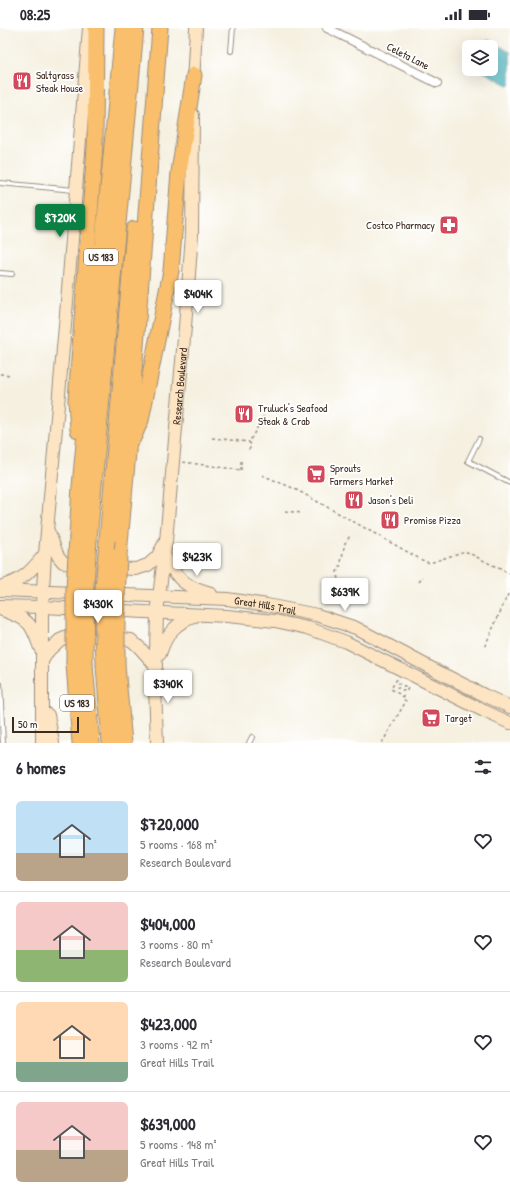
<!DOCTYPE html>
<html lang="en">
<head>
<meta charset="utf-8">
<style>
  :root { --surface:#fff; --page:#f7f7f7; --text:#2b2b33; --muted:#7c7c81; --line:#e1e1e2; --accent:#0b8043 }
  body { margin:0; font-family:"Patrick Hand",sans-serif; background:var(--page); color:var(--text); height:100vh; display:flex; flex-direction:column; font-size:15px; white-space:nowrap }
  * { box-sizing:border-box; margin:0 }
  p { font-size:13px; color:var(--muted) }
  .icon { flex:none; width:22px; height:22px; fill:none; stroke:currentColor; stroke-width:2; stroke-linecap:round; stroke-linejoin:round }
  .map { position:relative; height:715px; overflow:hidden }
  .sheet { display:flex; flex-direction:column; background:var(--surface); flex:1 }
  .sheet>* { flex:none }
  .controls { position:absolute; left:462px; top:12px; display:grid; gap:8px }
  .controls a { display:grid; place-items:center; width:36px; height:36px; border-radius:6px; background:var(--surface); box-shadow:0 4px 16px #0002; font-size:20px }
  .scale { position:absolute; left:12px; bottom:10px; width:67px; box-sizing:border-box; padding-left:4px; border:2px solid #3b2a1e; border-top:0; font-size:11px; line-height:14px; white-space:nowrap; color:#3b2a1e; -webkit-text-stroke:3px #fff; paint-order:stroke }
  .price { position:absolute; translate:-50% -34px; padding:0 9px; border-radius:4px; background:#fff; color:#222; font-size:13px; line-height:26px; filter:drop-shadow(0 1px 2px #0008) }
  .price::after { content:''; position:absolute; left:50%; top:24px; width:12px; height:9px; margin-left:-6px; background:inherit; clip-path:polygon(0 0,100% 0,50% 100%) }
  .price.current { background:var(--accent); color:#fff }
  ul { padding:0; list-style:none }
  li { display:flex; align-items:center; gap:12px; height:100px; padding:0 16px }
  li+li { border-top:1px solid var(--line) }
  li span { display:grid; place-items:center; flex:none; width:112px; height:80px; border-radius:6px; color:#555 }
  li>.icon { margin-inline-start:auto }
  span .icon { width:48px; height:48px; fill:#fffc; stroke-width:1 }
  li b { font-size:17px }
  h2 { display:flex; justify-content:space-between; align-items:center; height:48px; padding:0 16px; font-size:17px }
  .status { display:flex; justify-content:space-between; align-items:center; height:28px; padding:0 20px; background:var(--surface); direction:ltr }
  .status svg { height:11px; fill:currentColor }
  .map>svg:first-child { display:block }
  .water { fill:#40b0bb; stroke:#3e6d6c }
  .lines { fill:none; stroke-linecap:round; stroke-linejoin:round }
  .lane-casing { stroke:#988d7f; stroke-width:6 }
  .street-casing { stroke:#988d7f; stroke-width:10 }
  .secondary-casing { stroke:#988d7f; stroke-width:14 }
  .highway-casing { stroke:#988d7f; stroke-width:17 }
  .path { stroke:#988d7f; stroke-width:1.5; stroke-dasharray:3 3; stroke-linecap:butt }
  .lane { stroke:#fff; stroke-width:4 }
  .street { stroke:#fff; stroke-width:8 }
  .secondary { stroke:#fde5c4; stroke-width:12 }
  .highway { stroke:#f9bf6c; stroke-width:15 }
  .highway-bridge-casing { stroke:#988d7f; stroke-width:17; stroke-linecap:butt }
  .highway-bridge { stroke:#f9bf6c; stroke-width:15 }
  .labels { text-anchor:middle; stroke-width:3.5; stroke-linejoin:round; paint-order:stroke }
  .shield { fill:#fff; stroke:#766a62; stroke-width:1 }
  .shield-label { font-size:10px; font-weight:bold; fill:#3b2a1e }
  .street-label { font-size:11px; fill:#3b2a1e; stroke:#fff }
  .poi-label { font-size:11px; fill:#3b2a1e; stroke:#fff; text-anchor:start }
</style>
</head>
<body>
<div class="status"><b>08:25</b><svg viewBox="0 0 49 12"><path d="M0 12V9h3v3zM5 12V6h3v6zM10 12V3h3v9zM15 12V0h3v12zM26 1h20v11H26zM47 4h2v5h-2z"/></svg></div>
<div class="map">
<svg width="510" height="715" viewBox="0 0 510 715">
  <rect width="100%" height="100%" fill="#fff"/>
  <filter id="ink" filterUnits="userSpaceOnUse"><feTurbulence type="fractalNoise" baseFrequency=".025" numOctaves="2"/><feDisplacementMap in="SourceGraphic" scale="8" xChannelSelector="R" yChannelSelector="G"/><feConvolveMatrix kernelMatrix="1 2 1 2 8 2 1 2 1" color-interpolation-filters="sRGB"/></filter>
  <filter id="wash" filterUnits="userSpaceOnUse"><feTurbulence type="fractalNoise" baseFrequency=".012" numOctaves="4" result="noise"/><feDisplacementMap in="SourceGraphic" scale="16" xChannelSelector="R" yChannelSelector="G"/><feGaussianBlur stdDeviation="0.9" result="paint"/><feColorMatrix in="noise" values="0 0 0 0 0 0 0 0 0 0 0 0 0 0 0 0 0 1.4 0 .05"/><feComposite in="paint" operator="in"/></filter>
  <g filter="url(#wash)">
    <rect width="100%" height="100%" fill="#f5f0e0"/>
    <!-- water -->
    <path class="water" d="M488,12L510,24V58L479,41H491V19H485Z"/>
  </g>
  <g filter="url(#ink)">
    <g class="lines">
      <defs>
        <g id="lane">
          <path d="M231,23L233,0"/>
          <path d="M0,155L74,162"/>
          <path d="M0,245L12,246"/>
          <path d="M479,411L468,433L510,455"/>
          <path d="M0,656L3,715"/>
          <path d="M249,715L252,709"/>
        </g>
        <path id="street" d="M327,0L437,55"/>
        <g id="secondary">
          <path d="M193,55L196,0"/>
          <path d="M49,505L58,528L63,534L77,539L136,541L148,537L157,529L164,516"/>
          <path d="M165,529C179,553 183,558 211,566"/>
          <path d="M0,559C25,551 29,545 45,526"/>
          <path id="s1" d="M0,562L227,571L267,577L317,587L356,600L429,639L484,667L510,679"/>
          <path d="M0,578L42,579L227,588L275,593L308,600L346,614L484,683L510,695"/>
          <path d="M0,581C9,585 22,588 29,596C34,602 37,612 40,620"/>
          <path d="M160,626C166,607 175,594 195,589"/>
          <path d="M42,633L49,622L60,612L72,607L99,608L131,612L139,619L156,638"/>
          <path d="M48,687L53,715"/>
          <path d="M42,715V579L45,526L66,286L89,0"/>
          <path id="s2" d="M157,715L155,658L157,585L166,513L185,299L192,206L193,87"/>
        </g>
        <g id="highway">
          <path d="M78,402L76,372L95,119L96,0"/>
          <path d="M133,410L141,392L171,243L179,144L194,47"/>
          <path d="M77,509L80,458L123,0"/>
          <path d="M89,511L136,0"/>
          <path d="M107,512L134,201"/>
          <path d="M119,527L128,424L160,0"/>
          <path d="M74,636L80,715"/>
          <path d="M85,637L92,715"/>
          <path d="M104,638L110,715"/>
          <path d="M117,638L124,715"/>
        </g>
      </defs>
      <!-- lane casing -->
      <use href="#lane" class="lane-casing"/>
      <!-- street casing -->
      <use href="#street" class="street-casing"/>
      <!-- secondary casing -->
      <use href="#secondary" class="secondary-casing"/>
      <!-- highway casing -->
      <use href="#highway" class="highway-casing"/>
      <!-- path -->
      <g class="path">
        <path d="M0,346L11,347"/>
        <path d="M212,410L249,414"/>
        <path d="M249,422L251,417L249,414L264,388"/>
        <path d="M241,433V442H243"/>
        <path d="M183,434L241,442"/>
        <path d="M262,447L295,461L422,532L430,535L465,523L510,546"/>
        <path d="M285,483L301,485"/>
        <path d="M419,554L423,549"/>
        <path d="M335,562L336,555L338,553L337,544L340,539L345,515L350,508"/>
        <path d="M485,618L510,562"/>
        <path d="M382,715L406,673L403,671L404,669L391,661L393,657L406,664L408,660L395,654L397,651"/>
      </g>
      <!-- lane -->
      <use href="#lane" class="lane"/>
      <!-- street -->
      <use href="#street" class="street"/>
      <!-- secondary -->
      <use href="#secondary" class="secondary"/>
      <!-- highway -->
      <use href="#highway" class="highway"/>
      <defs>
        <g id="highway-bridge">
          <path d="M74,636V562L77,509"/>
          <path d="M85,637L86,557L89,511"/>
          <path d="M104,638L102,573L107,512"/>
          <path d="M117,638V571L119,527"/>
        </g>
      </defs>
      <!-- highway-bridge casing -->
      <use href="#highway-bridge" class="highway-bridge-casing"/>
      <!-- highway-bridge -->
      <use href="#highway-bridge" class="highway-bridge"/>
    </g>
  </g>
  <!-- icons -->
  <defs>
    <symbol id="restaurant-square" viewBox="-11 -11 22 22"><rect x="-9" y="-9" width="18" height="18" rx="4" fill="#d1495b" stroke="#fff"/><path d="M-5-6h1v4h1v-4h1v4h1v-4h1v5L-1.5 .5V6h-2V.5L-5-1ZM5-6V6H3V1.5H1.5Q1.5-4 5-6Z" fill="#fff"/></symbol>
    <symbol id="pharmacy-square" viewBox="-11 -11 22 22"><rect x="-9" y="-9" width="18" height="18" rx="4" fill="#d1495b" stroke="#fff"/><path d="M-2-6h4v4h4v4h-4v4h-4v-4h-4v-4h4Z" fill="#fff"/></symbol>
    <symbol id="supermarket-square" viewBox="-11 -11 22 22"><rect x="-9" y="-9" width="18" height="18" rx="4" fill="#d1495b" stroke="#fff"/><path d="M-6-5.5h2.5l.6 2H6L4.5 2H-2.5L-4.4-4H-6ZM-1.5 3.2a1.3 1.3 0 1 0 .1 0ZM3 3.2a1.3 1.3 0 1 0 .1 0Z" fill="#fff"/></symbol>
  </defs>
  <g fill-rule="evenodd">
    <use href="#restaurant-square" x="11" y="42" width="22" height="22"/>
    <use href="#pharmacy-square" x="438" y="186" width="22" height="22"/>
    <use href="#restaurant-square" x="233" y="375" width="22" height="22"/>
    <use href="#supermarket-square" x="305" y="435" width="22" height="22"/>
    <use href="#restaurant-square" x="343" y="461" width="22" height="22"/>
    <use href="#restaurant-square" x="379" y="481" width="22" height="22"/>
    <use href="#supermarket-square" x="420" y="679" width="22" height="22"/>
  </g>
  <g class="labels">
    <!-- shield labels -->
    <g class="shield">
      <rect x="84" y="221" width="34" height="16" rx="3"/>
      <rect x="60" y="667" width="34" height="16" rx="3"/>
    </g>
    <g class="shield-label">
      <text x="101" y="233">US 183</text>
      <text x="77" y="679">US 183</text>
    </g>
    <!-- street labels -->
    <g class="street-label">
      <text transform="translate(408 28) rotate(27)" y="4">Celeta Lane</text>
      <text dy="4" stroke="none"><textPath href="#s2" startOffset="358">Research Boulevard</textPath></text>
      <text dy="4" stroke="none"><textPath href="#s1" startOffset="266">Great Hills Trail</textPath></text>
    </g>
    <!-- poi labels -->
    <g class="poi-label">
      <text x="36" y="51">Saltgrass<tspan x="36" dy="13">Steak House</tspan></text>
      <text x="435" y="201" text-anchor="end">Costco Pharmacy</text>
      <text x="258" y="384">Truluck's Seafood<tspan x="258" dy="13">Steak &amp; Crab</tspan></text>
      <text x="330" y="444">Sprouts<tspan x="330" dy="13">Farmers Market</tspan></text>
      <text x="368" y="476">Jason's Deli</text>
      <text x="404" y="496">Promise Pizza</text>
      <text x="445" y="694">Target</text>
    </g>
  </g>
</svg>
<div class="controls">
<a><svg class="icon" aria-label="layers" viewBox="0 0 24 24"><path d="M12 4l9 5-9 5-9-5zM3 14l9 5 9-5"/></svg></a>
</div>
<div class="scale">50 m</div>
<b class="price current" style="left:60px;top:210px">$720K</b>
<b class="price" style="left:198px;top:286px">$404K</b>
<b class="price" style="left:197px;top:549px">$423K</b>
<b class="price" style="left:345px;top:584px">$639K</b>
<b class="price" style="left:98px;top:596px">$430K</b>
<b class="price" style="left:168px;top:676px">$340K</b>
</div>
<section class="sheet">
<h2>6 homes<svg class="icon" aria-label="filters" viewBox="0 0 24 24"><path d="M4 7h16M4 17h16"/><circle cx="9" cy="7" r="2"/><circle cx="15" cy="17" r="2"/></svg></h2>
<ul>
<li><span style="background:linear-gradient(#bfe0f5 65%,#b9a48a 0)"><svg class="icon" aria-label="home" viewBox="0 0 24 24"><path d="M3 11l9-7 9 7M6 9v11h12V9"/></svg></span><div><b>$720,000</b><p>5 rooms · 168 m²</p><p>Research Boulevard</p></div><svg class="icon" aria-label="heart" viewBox="0 0 24 24"><path d="M12 20l-8-8c-3-5 5-10 8-4 3-6 11-1 8 4z"/></svg></li>
<li><span style="background:linear-gradient(#f6c9c9 60%,#8fb573 0)"><svg class="icon" aria-label="home" viewBox="0 0 24 24"><path d="M3 11l9-7 9 7M6 9v11h12V9"/></svg></span><div><b>$404,000</b><p>3 rooms · 80 m²</p><p>Research Boulevard</p></div><svg class="icon" aria-label="heart" viewBox="0 0 24 24"><path d="M12 20l-8-8c-3-5 5-10 8-4 3-6 11-1 8 4z"/></svg></li>
<li><span style="background:linear-gradient(#ffd9b3 75%,#7fa58c 0)"><svg class="icon" aria-label="home" viewBox="0 0 24 24"><path d="M3 11l9-7 9 7M6 9v11h12V9"/></svg></span><div><b>$423,000</b><p>3 rooms · 92 m²</p><p>Great Hills Trail</p></div><svg class="icon" aria-label="heart" viewBox="0 0 24 24"><path d="M12 20l-8-8c-3-5 5-10 8-4 3-6 11-1 8 4z"/></svg></li>
<li><span style="background:linear-gradient(#f6c9c9 60%,#b9a48a 0)"><svg class="icon" aria-label="home" viewBox="0 0 24 24"><path d="M3 11l9-7 9 7M6 9v11h12V9"/></svg></span><div><b>$639,000</b><p>5 rooms · 148 m²</p><p>Great Hills Trail</p></div><svg class="icon" aria-label="heart" viewBox="0 0 24 24"><path d="M12 20l-8-8c-3-5 5-10 8-4 3-6 11-1 8 4z"/></svg></li>
</ul>
</section>
</body>
</html>
